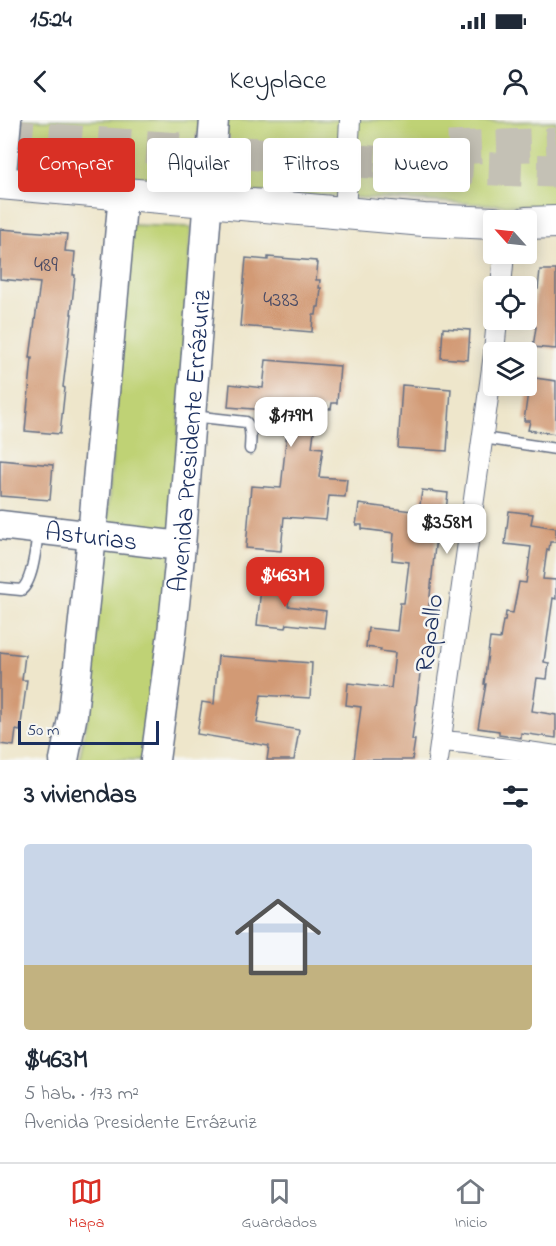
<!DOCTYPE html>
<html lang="es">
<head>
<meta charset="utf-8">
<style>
  :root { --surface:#fff; --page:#f2f2f3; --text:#1f2937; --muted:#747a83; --line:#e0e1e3; --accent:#d93025 }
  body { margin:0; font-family:"Indie Flower",sans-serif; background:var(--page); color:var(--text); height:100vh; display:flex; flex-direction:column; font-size:22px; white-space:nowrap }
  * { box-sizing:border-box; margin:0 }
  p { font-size:20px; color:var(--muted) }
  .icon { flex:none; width:33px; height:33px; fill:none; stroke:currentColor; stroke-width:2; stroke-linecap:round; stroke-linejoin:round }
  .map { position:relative; height:640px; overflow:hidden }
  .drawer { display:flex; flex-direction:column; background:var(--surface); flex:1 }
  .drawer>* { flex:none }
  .hud { position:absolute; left:18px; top:18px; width:520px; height:54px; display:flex; gap:12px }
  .needle { width:39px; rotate:297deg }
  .buttons { position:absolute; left:483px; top:90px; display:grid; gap:12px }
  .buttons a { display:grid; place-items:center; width:54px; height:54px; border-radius:6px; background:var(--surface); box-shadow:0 3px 15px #0003; font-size:30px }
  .scale { position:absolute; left:18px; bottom:15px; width:141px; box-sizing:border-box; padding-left:6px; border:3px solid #1b2f5e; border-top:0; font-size:16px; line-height:21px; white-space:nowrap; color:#1b2f5e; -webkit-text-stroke:4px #f6f6f2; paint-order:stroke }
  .price { position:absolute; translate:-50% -51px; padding:0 14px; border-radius:12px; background:#fff; color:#222; font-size:20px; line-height:39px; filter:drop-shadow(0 2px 3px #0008) }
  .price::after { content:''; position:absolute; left:50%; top:36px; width:18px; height:14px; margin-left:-9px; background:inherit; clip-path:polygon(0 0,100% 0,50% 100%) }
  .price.active { background:var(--accent); color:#fff }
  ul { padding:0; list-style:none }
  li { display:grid; align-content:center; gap:12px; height:318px; padding:0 24px }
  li+li { border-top:2px solid var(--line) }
  li span { display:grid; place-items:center; height:186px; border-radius:6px; color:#555 }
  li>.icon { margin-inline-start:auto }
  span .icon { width:108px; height:108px; fill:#fffc; stroke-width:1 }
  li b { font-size:26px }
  h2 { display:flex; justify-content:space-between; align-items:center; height:72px; padding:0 24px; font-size:26px }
  .tag { padding:0 21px; border-radius:6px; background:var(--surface); box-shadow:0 3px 15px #0003; font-size:21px; line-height:54px }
  .tag.active { background:var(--accent); color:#fff }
  .status { display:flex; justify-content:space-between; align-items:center; height:42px; padding:0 30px; background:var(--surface); direction:ltr }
  .status svg { height:16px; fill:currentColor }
  header { display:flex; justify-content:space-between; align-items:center; height:78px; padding:0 24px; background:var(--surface); font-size:27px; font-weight:600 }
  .dock { display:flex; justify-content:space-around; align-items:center; height:84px; border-top:2px solid var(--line); background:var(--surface); font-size:16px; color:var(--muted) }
  .dock a { display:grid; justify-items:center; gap:3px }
  .dock .active { color:var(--accent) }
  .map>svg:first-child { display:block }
  .green { fill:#bfd275; stroke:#6d806a; stroke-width:1.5 }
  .building { fill:#d29a74 }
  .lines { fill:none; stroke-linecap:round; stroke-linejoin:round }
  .highway-tunnel { stroke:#c4c1b5; stroke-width:33; stroke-dasharray:33 16; stroke-linecap:butt }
  .lane-casing { stroke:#656f84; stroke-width:13 }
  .street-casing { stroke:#656f84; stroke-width:22 }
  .secondary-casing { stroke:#656f84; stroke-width:31 }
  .primary-casing { stroke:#656f84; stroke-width:34 }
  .lane { stroke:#fff; stroke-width:10 }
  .street { stroke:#fff; stroke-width:20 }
  .secondary { stroke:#fff; stroke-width:28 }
  .primary { stroke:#fff; stroke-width:32 }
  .labels { text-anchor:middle; stroke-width:5; stroke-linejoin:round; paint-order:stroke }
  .number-label { font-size:22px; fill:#494a64 }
  .street-label { font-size:26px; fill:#1b2f5e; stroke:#f6f6f2 }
</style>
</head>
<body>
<div class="status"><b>15:24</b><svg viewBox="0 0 49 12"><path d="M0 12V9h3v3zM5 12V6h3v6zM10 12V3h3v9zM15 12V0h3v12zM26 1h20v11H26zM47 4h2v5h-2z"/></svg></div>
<header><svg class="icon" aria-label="back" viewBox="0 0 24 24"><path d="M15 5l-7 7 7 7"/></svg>Keyplace<svg class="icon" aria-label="person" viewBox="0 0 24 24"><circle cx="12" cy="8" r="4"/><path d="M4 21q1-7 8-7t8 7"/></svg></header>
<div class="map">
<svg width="556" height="640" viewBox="0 0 556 640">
  <rect width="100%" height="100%" fill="#f6f6f2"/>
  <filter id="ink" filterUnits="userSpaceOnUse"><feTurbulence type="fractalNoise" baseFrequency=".0167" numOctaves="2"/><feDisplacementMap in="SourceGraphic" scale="12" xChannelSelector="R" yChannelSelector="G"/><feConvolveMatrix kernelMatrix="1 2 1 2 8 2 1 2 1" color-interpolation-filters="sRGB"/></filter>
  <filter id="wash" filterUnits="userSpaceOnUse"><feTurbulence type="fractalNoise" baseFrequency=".008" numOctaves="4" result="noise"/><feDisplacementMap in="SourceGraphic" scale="24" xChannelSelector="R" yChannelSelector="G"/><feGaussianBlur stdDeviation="1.35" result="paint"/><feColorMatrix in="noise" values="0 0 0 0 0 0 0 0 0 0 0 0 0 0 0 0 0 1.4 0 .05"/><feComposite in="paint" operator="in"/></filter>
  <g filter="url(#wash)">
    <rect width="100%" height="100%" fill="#eee6cb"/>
    <!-- green -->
    <g class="green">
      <path d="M0,0H455L487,2L556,1V86L538,87L234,71L0,50Z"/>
      <path d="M130,105L191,107L170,451L143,640H79L88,596L105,427Z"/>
    </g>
    <g id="blocks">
      <!-- building -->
      <g class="building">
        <path d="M0,109L67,114L65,131L75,132L73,155H75L71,194H72L63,267L65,268L60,314L25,311L32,238H30L40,163L0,159Z"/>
        <path d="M268,137L316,141V143H318L316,160H320L319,168H321L319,187H317L316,195H313L312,212L240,206L246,138L268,140Z"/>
        <path d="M540,150H556V229L533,227L536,207L532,206L536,169H538Z"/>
        <path d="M443,208L470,210L468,240L441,238Z"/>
        <path d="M266,240L340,246L337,283H332L331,289L317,288L312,327L323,328L319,357L347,359L345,377L329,376L326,400L284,397L281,431L246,428L251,366L281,368L289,292L228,287L230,264L263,268Z"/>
        <path d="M535,258L556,261V314L528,310L530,301H524L529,265L534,266Z"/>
        <path d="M402,265L451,269L447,331L398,328Z"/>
        <path d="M0,340L53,345L50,380L0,376Z"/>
        <path d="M422,370L448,373L443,417L436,416L429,486H433L429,529H423L412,620H415L412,640H354L361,587L346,585L348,563L391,568L395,533L380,531L381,529L366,527L368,508L397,511L400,483H404L409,442L392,440L394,413L362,409V405H356L359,384L419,392Z"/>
        <path d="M509,391L533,394L531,404L556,408V422H550L549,430L547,429L543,459L556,460V479L553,478L544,542L549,543L547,559L537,558L532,591L556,595V618L521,613V618L499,615V611L478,608L486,564H484L490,518L500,519L503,501H505L506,492L513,493L519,462L526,463L531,427L505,424Z"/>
        <path d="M262,459L290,463L288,486L326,491L324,508L287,504L286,508L257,505Z"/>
        <path d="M0,532L25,535L22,560H27L20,611L16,610L14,626L0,624Z"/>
        <path d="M218,536L312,543L310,578L261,575L257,603L299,610L294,640H267L269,626L197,614L202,582L214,584Z"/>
      </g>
    </g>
  </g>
  <g filter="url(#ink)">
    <use href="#blocks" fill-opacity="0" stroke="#656f84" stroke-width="1.5"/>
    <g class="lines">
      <!-- highway-tunnel -->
      <g class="highway-tunnel">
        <path d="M0,15C91,24 182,29 273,35C367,42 462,49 556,51"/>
        <path d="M448,28L556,24"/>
      </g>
      <defs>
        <g id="lane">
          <path d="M192,296L246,302C253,309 250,321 250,329"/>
          <path d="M483,318L556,329"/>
          <path d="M0,468L21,470C33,462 36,426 38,412"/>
        </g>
        <g id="street">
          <path d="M345,93L350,0"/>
          <path d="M501,166L504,134"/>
          <path d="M494,232L497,200"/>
          <path d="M441,621L466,623L556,636"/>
          <path d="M438,640L494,234"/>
        </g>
        <g id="secondary">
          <path d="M1,63L7,0"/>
          <path id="s1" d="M0,405L181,426"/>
          <path d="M64,640L73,594L92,416L123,74"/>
          <path id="s2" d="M155,640L172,513L181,426L214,0"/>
        </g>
        <g id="primary">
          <path d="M0,63L424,100L494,103"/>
          <path d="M526,103L556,102"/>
        </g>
      </defs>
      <!-- lane casing -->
      <use href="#lane" class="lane-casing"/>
      <!-- street casing -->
      <use href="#street" class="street-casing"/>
      <!-- secondary casing -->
      <use href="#secondary" class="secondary-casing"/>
      <!-- primary casing -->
      <use href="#primary" class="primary-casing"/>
      <!-- lane -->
      <use href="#lane" class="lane"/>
      <!-- street -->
      <use href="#street" class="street"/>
      <!-- secondary -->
      <use href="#secondary" class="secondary"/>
      <!-- primary -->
      <use href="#primary" class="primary"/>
    </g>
  </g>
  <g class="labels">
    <!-- number labels -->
    <g class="number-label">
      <text x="46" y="151">489</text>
      <text x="281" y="186">4383</text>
    </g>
    <!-- street labels -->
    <g class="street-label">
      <text dy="9" stroke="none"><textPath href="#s2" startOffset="321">Avenida Presidente Errázuriz</textPath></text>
      <text dy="9" stroke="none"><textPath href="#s1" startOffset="92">Asturias</textPath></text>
      <text transform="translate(428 513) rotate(-82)" y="9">Rapallo</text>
    </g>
  </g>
</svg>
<div class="buttons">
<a><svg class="needle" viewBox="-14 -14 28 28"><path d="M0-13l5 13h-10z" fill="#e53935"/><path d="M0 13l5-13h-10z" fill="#747a83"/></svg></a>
<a><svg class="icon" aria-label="locate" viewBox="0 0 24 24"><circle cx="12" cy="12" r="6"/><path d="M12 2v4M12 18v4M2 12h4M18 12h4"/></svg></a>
<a><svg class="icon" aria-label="layers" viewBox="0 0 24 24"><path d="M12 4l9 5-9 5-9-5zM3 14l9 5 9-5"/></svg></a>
</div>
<div class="scale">50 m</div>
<b class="price" style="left:291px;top:328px">$179M</b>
<b class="price" style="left:447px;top:435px">$358M</b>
<b class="price active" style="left:285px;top:488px">$463M</b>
<div class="hud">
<a class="tag active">Comprar</a>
<a class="tag">Alquilar</a>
<a class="tag">Filtros</a>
<a class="tag">Nuevo</a>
</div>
</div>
<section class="drawer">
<h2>3 viviendas<svg class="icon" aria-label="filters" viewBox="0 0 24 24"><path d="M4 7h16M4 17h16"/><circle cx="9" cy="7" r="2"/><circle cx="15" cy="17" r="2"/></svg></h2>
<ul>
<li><span style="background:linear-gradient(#c9d6e8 65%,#c2b280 0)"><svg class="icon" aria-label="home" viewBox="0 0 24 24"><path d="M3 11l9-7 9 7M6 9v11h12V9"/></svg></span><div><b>$463M</b><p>5 hab. · 173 m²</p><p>Avenida Presidente Errázuriz</p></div></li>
</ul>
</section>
<nav class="dock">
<a class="active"><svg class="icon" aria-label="map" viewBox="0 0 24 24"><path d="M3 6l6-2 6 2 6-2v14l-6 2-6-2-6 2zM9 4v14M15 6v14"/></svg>Mapa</a>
<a><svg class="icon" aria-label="saved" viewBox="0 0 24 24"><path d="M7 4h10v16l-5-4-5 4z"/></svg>Guardados</a>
<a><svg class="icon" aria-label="home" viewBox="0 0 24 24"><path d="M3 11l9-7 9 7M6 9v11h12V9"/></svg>Inicio</a>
</nav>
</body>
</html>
